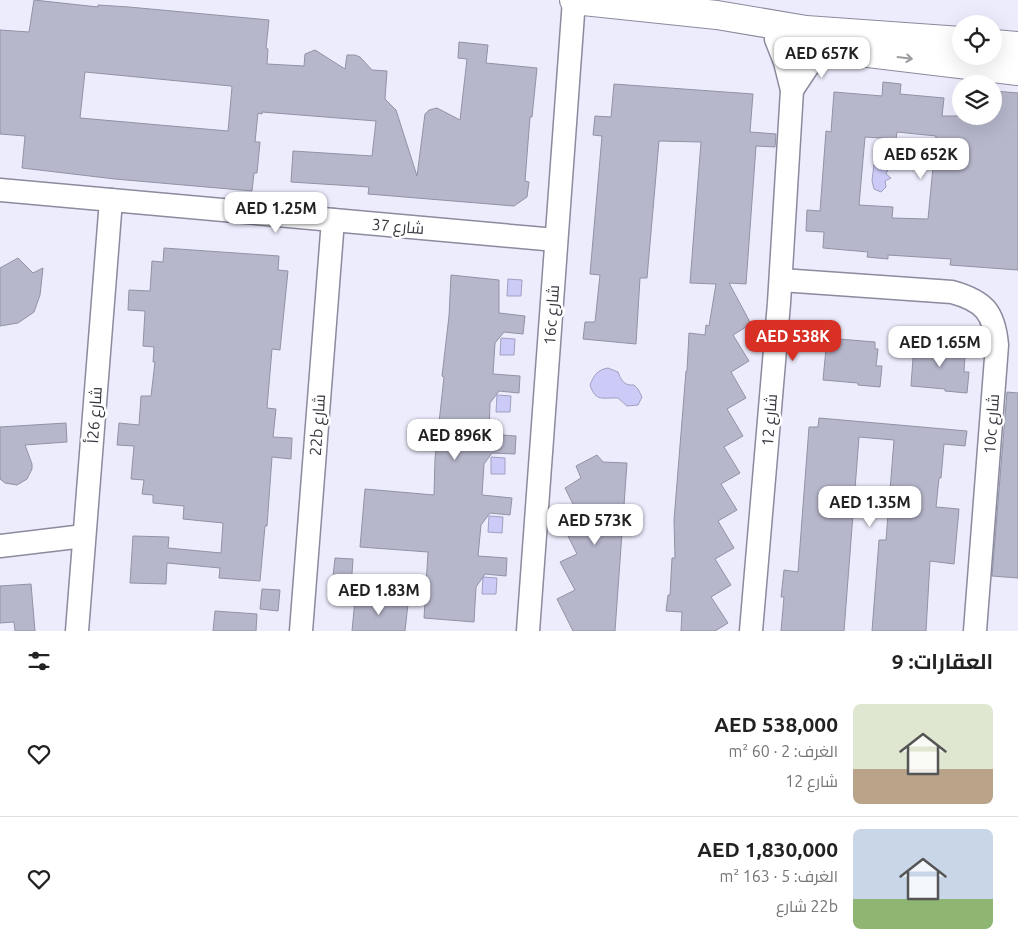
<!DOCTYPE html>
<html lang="ar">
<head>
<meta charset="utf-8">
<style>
  :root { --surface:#fff; --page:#f6f6f6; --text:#222; --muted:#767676; --line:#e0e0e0; --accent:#d93025 }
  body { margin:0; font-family:Ubuntu,Cairo,sans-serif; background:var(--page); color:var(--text); direction:rtl; height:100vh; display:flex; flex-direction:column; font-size:19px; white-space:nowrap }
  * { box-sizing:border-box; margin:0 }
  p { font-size:16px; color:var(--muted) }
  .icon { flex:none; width:28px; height:28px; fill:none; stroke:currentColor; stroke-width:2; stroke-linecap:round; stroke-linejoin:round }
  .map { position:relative; height:631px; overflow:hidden; direction:ltr }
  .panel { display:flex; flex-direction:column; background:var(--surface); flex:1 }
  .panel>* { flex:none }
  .tools { position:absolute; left:952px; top:15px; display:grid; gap:10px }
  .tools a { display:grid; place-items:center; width:50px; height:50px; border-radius:50%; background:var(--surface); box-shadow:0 5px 20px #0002; font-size:25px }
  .price { position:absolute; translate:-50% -42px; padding:0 11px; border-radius:10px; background:#fff; color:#222; font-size:16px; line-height:32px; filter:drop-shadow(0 1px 2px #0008) }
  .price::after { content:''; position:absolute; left:50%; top:30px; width:15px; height:11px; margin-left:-8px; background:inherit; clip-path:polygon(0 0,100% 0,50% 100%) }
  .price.selected { background:var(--accent); color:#fff }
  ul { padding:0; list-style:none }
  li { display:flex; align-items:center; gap:15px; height:125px; padding:0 25px }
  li+li { border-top:1px solid var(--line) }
  li span { display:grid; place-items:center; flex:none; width:140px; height:100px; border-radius:8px; color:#555 }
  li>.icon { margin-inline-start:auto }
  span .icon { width:60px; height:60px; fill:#fffc; stroke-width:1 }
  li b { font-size:21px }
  h2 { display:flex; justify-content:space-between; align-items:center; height:60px; padding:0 25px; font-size:21px }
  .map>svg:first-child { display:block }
  .water { fill:#cccbf7; stroke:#a09fc0 }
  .building { fill:#b7b7cc; stroke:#9292a6; fill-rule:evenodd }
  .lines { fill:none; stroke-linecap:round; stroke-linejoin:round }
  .minor-casing { stroke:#8b8a9e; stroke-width:25 }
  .tertiary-casing { stroke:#8b8a9e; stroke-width:30 }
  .minor { stroke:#fff; stroke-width:22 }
  .tertiary { stroke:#fff; stroke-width:28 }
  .oneway { stroke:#9c9ca0 }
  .labels { text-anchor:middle; stroke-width:5; stroke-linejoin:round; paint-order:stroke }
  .street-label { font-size:16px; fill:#383840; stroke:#fff }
</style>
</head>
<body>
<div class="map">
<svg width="1018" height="631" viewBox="0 0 1018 631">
  <rect width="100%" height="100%" fill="#ececfd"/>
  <!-- water -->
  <g class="water">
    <path d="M879,160L887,162L889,167L886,174L891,178L885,181L886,187L881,192L874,189L872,181L874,164Z"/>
    <path d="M508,279L522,280L521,296H507Z"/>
    <path d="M501,338L515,339L514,355H500Z"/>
    <path d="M608,368L618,372C621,380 624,386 634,385L638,389L642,397L638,405L627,406L618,398C603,397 596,403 590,385C594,375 597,370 608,368Z"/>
    <path d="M497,395L511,396L510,412H496Z"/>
    <path d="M491,457L505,458V474H491Z"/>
    <path d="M489,516L503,517L502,533L488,532Z"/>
    <path d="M483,577L497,578L496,594H482Z"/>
  </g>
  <!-- building -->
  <g class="building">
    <path d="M34,0L98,7V5L129,7L269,20L266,48L268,49L267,64L304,66L305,54L315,50L345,69L347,55H355L360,57L372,70L387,71L385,99L396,110L417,176L425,114L429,110L437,108L460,120L467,59L458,58L459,42L488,45L486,63L537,68L532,117H530L525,181L529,182L527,197L514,206L368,194L369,187L291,182L293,151L372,156L376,121L262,112V114L258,113L255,142H260L257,173H254L252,191L115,179L22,168L25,136L0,134V30L29,32ZM85,72L231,86L232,87L228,131L80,118Z"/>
    <path d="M883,82L901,84L900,94L944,98L942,116H994V91L1018,93V270L950,265L951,259L888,255V259L867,257L868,252L823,248L824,232L806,231L807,210L820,211L826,131L831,132L834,92L882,96ZM897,132L936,136L928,219L892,218L893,207L859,205L865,137L896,139Z"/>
    <path d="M614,84L753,94L750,132L776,134L775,147L756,146L746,284L729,283L751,324L733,335L749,361L731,372L746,398L727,409L743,436L724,447L740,473L721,484L737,510L718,521L734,548L715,559L731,585L711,597L728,623L715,631H681L682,612L666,611L668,595H670L672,558H675L674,520L677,483L686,371H687L689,333L705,335L706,325L709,326L716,284L690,283L701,142L659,141L647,278H640L636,344L583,339L585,322H595L600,275L590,274L602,136L593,135L595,116L611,117Z"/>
    <path d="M164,248L279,256L278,270L288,271L280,350L272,349L267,408L276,409L273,437L292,438L291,459L272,457L267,526H265L260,581L219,578L220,568L167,563L166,584L130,583L133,536L169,537L168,548L221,553L223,523L183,519L184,506L153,503V495L142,494L144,480L131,479L134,446L117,445L119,423L139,425L141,396H151L155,362H153L154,347L143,346L145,311L128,310L129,290L150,291L152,261L163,262Z"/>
    <path d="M18,258L33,273L43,268L40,295L34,312L18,323L0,326V268Z"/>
    <path d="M451,275L499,280V313L525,316L523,334L504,332L495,343L493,374L520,376L519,393L499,391L490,403L489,434L516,436L515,454L492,453L484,464L482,495L512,498L510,515L490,513L481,525L478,556L507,558L506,576L485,574L476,587L474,622L424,618L428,552L360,547L365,489L434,495L435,459L444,377L442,376L449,316Z"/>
    <path d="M827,338L875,342V349H878L876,366H882L880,387L858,385V383L823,380Z"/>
    <path d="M914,344L963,348L962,355H965L964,372H969L967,393L945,391V389L911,386Z"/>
    <path d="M1007,392L1018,393V578L992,576Z"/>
    <path d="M819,418L967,431L965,446L944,444L941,478H939L936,507L959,509L954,564L930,561L926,631H872L879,540H886L894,440L859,437L844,631H781L784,597H781L784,570L798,572L809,427H818Z"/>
    <path d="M66,423L67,442L25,445L32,464V469L27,479L17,485L5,483L0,479V427Z"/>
    <path d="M597,455L603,462L627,463L615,631H573L557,599L575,590L560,562L577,554L562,524L579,516L565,488L581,478L576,466Z"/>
    <path d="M335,558L353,559L351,588L332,586Z"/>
    <path d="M31,584L35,631H15L14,622L0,623V586Z"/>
    <path d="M262,589L280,590L278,611L260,609Z"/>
    <path d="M355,599L408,604L405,631H352Z"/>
    <path d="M215,611L257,614L256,631H213Z"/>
  </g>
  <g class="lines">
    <defs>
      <g id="minor">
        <path d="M792,90L808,66L829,48"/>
        <path d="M0,190L556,240"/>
        <path d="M781,280L952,292C984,301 994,312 997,345L975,631"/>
        <path d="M0,546L84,536"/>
        <path d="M77,631L111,200"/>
        <path d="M301,631L333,220"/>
        <path d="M528,631L574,0"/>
        <path d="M751,631L779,303L792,90L785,62L776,39"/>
      </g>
      <g id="tertiary">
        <path d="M574,0L717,15L806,30L961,41"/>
        <path d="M994,44L1018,46"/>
        <path d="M835,49L1018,71"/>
      </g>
    </defs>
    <!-- minor casing -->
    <use href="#minor" class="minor-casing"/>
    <!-- tertiary casing -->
    <use href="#tertiary" class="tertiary-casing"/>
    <!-- minor -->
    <use href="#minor" class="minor"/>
    <!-- tertiary -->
    <use href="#tertiary" class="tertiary"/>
  </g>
  <!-- one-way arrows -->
  <defs><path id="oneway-shaft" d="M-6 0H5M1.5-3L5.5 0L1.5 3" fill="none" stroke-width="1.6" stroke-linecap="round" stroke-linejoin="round" transform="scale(1.25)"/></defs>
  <use class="oneway" href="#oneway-shaft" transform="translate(905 58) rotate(7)"/>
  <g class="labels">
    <!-- street labels -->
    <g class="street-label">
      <text transform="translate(398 226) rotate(5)" y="6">شارع 37</text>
      <text transform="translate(551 315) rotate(-86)" y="6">16c شارع</text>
      <text transform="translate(94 415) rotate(-86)" y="6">شارع 26أ</text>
      <text transform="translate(769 420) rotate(-85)" y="6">شارع 12</text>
      <text transform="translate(991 424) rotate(-86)" y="6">10c شارع</text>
      <text transform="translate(317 425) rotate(-86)" y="6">22b شارع</text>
    </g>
  </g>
</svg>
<div class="tools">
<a><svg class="icon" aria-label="locate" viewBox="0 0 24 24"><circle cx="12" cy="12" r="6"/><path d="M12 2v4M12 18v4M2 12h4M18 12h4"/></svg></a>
<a><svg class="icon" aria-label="layers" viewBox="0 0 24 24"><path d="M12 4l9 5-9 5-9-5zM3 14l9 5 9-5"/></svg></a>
</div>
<b class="price" style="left:822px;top:79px">AED 657K</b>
<b class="price" style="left:921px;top:180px">AED 652K</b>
<b class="price" style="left:276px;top:234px">AED 1.25M</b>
<b class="price selected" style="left:793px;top:362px">AED 538K</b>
<b class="price" style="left:940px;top:368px">AED 1.65M</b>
<b class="price" style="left:455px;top:461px">AED 896K</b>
<b class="price" style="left:870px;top:528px">AED 1.35M</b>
<b class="price" style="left:595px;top:546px">AED 573K</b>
<b class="price" style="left:379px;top:616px">AED 1.83M</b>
</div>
<section class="panel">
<h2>العقارات: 9<svg class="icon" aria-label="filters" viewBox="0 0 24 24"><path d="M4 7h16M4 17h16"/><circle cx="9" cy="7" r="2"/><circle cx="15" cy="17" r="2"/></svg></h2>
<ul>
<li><span style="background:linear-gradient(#dfe7d0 65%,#b9a48a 0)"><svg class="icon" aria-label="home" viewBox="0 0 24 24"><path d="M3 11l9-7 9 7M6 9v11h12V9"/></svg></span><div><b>AED 538,000</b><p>الغرف: 2 · 60 m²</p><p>شارع 12</p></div><svg class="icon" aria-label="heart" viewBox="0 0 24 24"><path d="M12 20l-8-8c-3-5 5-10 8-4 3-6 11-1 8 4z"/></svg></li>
<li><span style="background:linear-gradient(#c9d6e8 70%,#8fb573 0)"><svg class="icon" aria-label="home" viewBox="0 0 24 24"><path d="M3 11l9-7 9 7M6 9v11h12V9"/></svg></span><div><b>AED 1,830,000</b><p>الغرف: 5 · 163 m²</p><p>22b شارع</p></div><svg class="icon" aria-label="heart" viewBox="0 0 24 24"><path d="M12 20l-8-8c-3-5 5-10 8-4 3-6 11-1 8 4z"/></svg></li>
</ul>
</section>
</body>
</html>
